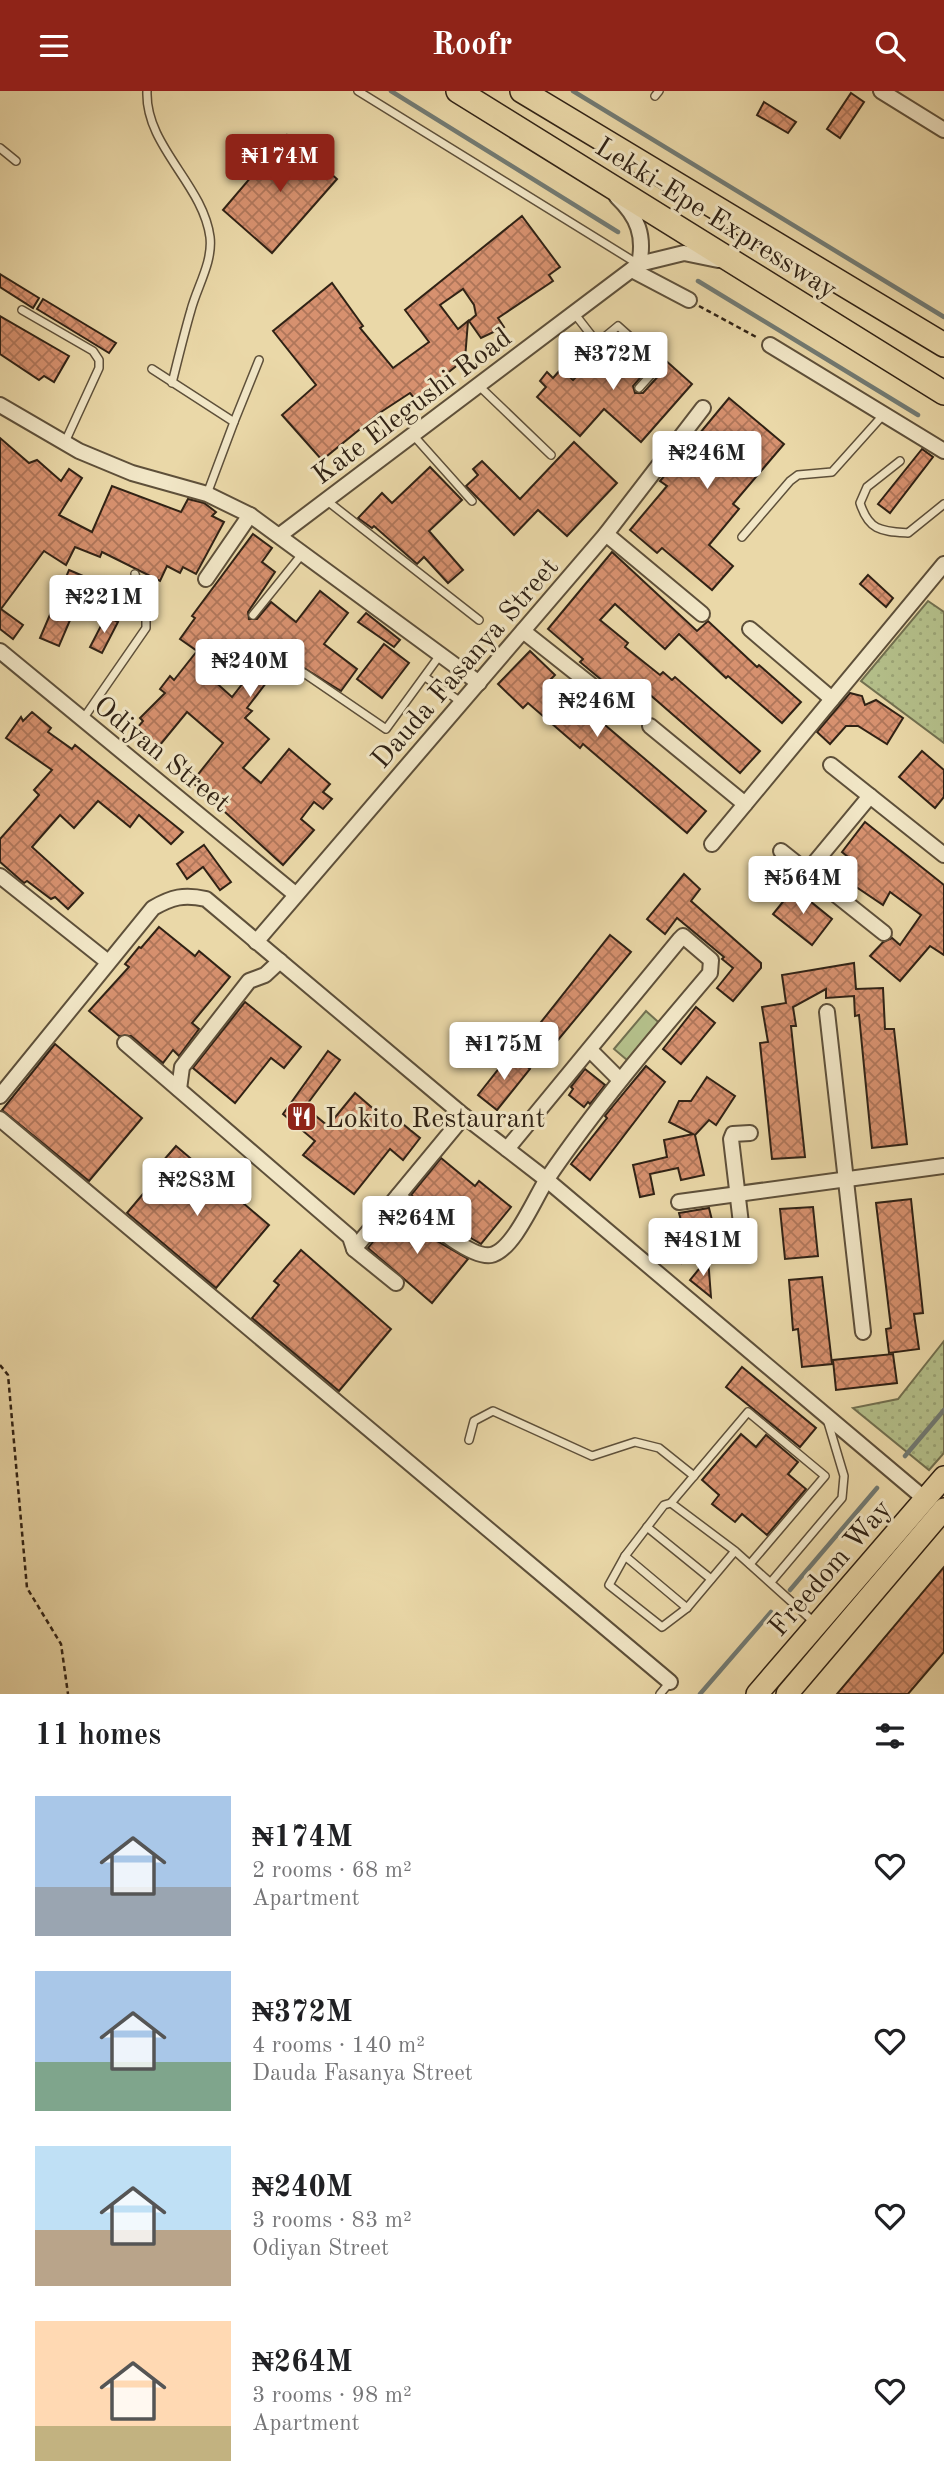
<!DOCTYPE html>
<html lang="en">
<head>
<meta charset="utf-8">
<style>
  :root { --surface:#fff; --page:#f2f2f2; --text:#202124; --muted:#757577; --accent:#8f2418 }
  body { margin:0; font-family:"Old Standard TT",serif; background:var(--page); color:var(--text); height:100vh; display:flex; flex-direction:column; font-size:26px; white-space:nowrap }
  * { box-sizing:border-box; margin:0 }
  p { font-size:23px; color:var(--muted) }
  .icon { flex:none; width:38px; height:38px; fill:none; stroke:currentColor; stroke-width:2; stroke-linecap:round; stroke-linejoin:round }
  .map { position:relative; height:1603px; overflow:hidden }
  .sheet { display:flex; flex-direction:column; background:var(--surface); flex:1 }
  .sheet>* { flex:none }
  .price { position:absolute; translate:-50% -60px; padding:0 16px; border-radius:7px; background:#fff; color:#222; font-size:23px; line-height:46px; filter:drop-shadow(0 2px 4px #0008) }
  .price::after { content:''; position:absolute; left:50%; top:42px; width:21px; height:16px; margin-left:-10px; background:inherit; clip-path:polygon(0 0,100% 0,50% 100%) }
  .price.selected { background:var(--accent); color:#fff }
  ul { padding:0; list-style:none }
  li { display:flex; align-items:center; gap:21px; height:175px; padding:0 35px }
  li span { display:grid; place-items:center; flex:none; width:196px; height:140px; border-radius:0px; color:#555 }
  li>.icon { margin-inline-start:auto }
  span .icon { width:84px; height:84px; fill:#fffc; stroke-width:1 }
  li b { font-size:30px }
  h2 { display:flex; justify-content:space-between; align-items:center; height:84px; padding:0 35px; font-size:30px }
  header { display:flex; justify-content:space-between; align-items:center; height:91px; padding:0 35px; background:var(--accent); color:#fff; font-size:32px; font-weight:800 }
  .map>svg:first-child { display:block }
  .grass { fill:url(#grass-dots); stroke:#727050; stroke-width:2 }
  .park { fill:#b4bf8a; stroke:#727050; stroke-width:2 }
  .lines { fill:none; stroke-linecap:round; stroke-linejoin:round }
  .stream { stroke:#727b74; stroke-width:4.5 }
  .building { fill:url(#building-cross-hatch); stroke:#302215; stroke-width:2; fill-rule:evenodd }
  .service-casing { stroke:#5e503a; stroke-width:10 }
  .minor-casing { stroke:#5e503a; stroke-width:18 }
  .primary-casing { stroke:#302215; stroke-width:24 }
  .trunk-casing { stroke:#302215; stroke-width:26 }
  .path { stroke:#302215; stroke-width:2.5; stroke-dasharray:5 3.5; stroke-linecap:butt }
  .service { stroke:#f1e6c6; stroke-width:7 }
  .minor { stroke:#f1e6c6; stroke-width:14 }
  .primary { stroke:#ead8a8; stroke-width:21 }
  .trunk { stroke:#ead8a8; stroke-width:23 }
  .labels { text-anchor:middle; stroke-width:6; stroke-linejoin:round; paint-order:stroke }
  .street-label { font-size:28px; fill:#302215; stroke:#f1e6c6 }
  .poi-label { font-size:28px; fill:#302215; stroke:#f1e6c6; text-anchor:start }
</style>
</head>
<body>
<header><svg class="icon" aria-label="menu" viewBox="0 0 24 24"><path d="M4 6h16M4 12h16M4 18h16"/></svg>Roofr<svg class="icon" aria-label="search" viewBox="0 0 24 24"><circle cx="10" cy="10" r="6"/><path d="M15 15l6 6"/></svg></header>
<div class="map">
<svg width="944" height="1603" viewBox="0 0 944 1603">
  <defs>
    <pattern id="grass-dots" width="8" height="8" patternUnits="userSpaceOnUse" patternTransform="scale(1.75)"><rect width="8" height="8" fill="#b4bf8a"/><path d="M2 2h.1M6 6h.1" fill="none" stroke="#9ba476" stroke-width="1.8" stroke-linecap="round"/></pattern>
    <pattern id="building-cross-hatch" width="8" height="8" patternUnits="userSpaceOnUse" patternTransform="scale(1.75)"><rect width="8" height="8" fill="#d7916f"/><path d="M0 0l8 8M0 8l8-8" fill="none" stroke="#af765a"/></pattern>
  </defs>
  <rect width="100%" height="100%" fill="#ead8a8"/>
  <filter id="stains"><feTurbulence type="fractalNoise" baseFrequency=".00286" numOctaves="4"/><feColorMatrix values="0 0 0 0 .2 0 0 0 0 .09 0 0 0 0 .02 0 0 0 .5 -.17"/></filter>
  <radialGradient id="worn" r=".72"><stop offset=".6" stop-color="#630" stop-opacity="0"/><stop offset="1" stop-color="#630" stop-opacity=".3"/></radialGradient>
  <!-- grass -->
  <g class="grass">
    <path d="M928,510L944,521V652L861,590Z"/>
    <path d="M944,1250V1362L929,1379L853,1317L898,1308Z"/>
  </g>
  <!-- park -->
  <path class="park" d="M646,920L665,937L633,974L614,958Z"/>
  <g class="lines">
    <!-- stream -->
    <g class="stream">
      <path d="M391,0L618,141"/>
      <path d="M573,0L944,226"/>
      <path d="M698,190L918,324"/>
      <path d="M905,1365L944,1319"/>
      <path d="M790,1499L877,1397"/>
      <path d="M700,1603L771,1521"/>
    </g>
  </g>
  <!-- building -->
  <g class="building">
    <path d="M851,2L864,11L840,47L827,38Z"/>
    <path d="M764,11L796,31L788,42L757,24Z"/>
    <path d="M287,44L337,88L272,162L223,119Z"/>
    <path d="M522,125L560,176L549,184L553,190L498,227L504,236L481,247L469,230L476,224L474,214L463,198L440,214L458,238L468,230L465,268L415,308L410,302L381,321L322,369L282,324L316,294L273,240L332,192L363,235L360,237L393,277L429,251L405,219Z"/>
    <path d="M0,183L39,207L33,217L0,196Z"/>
    <path d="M43,208L116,252L109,262L37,218Z"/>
    <path d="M0,225L69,265L54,291L44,285L39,289L0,263Z"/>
    <path d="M616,245L647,279L633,295L635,302H643L662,281L664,268L692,293L641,351L604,318L580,345L537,306L546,296L540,290L547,281L553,287L561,278L573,289L595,267L586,258L591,253L604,254Z"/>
    <path d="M729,307L784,353L733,413L739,418L709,454L733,475L712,499L662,457L657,462L630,439L667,395L660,390Z"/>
    <path d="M0,347L29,372L37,369L61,390L69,378L82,387L59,424L92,441L112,395L181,421L188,408L204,412L216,421L212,425L224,431L196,483L183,476L180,482L167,475L160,490L102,461L100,466L75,456L66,474L44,460L1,518L23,534L13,548L0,538Z"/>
    <path d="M574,351L617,392L567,445L538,419L514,444L466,395L478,384L473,378L482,370L520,408Z"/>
    <path d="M922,358L933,366L890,422L878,413Z"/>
    <path d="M430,376L462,409L429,440L463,479L448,492L424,466L417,473L374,435L372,437L358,427L382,402L392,412Z"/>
    <path d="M253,443L272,457L262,471L275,481L248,521L249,528H257L271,511L296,531L320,500L348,522L324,553L357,578L341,600L289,568L283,578L279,575L247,617L252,620L245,627L269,648L243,677L261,692L289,658L330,693L323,701L332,708L323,718L314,711L301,728L314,739L283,774L192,691L223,652L187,621L155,660L133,642L143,630L140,627L165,602L160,598L170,585L174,589L197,560L180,548L195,527L192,525ZM224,554L254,578L232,606L203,580Z"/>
    <path d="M612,461L697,540L708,530L757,576L759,574L801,611L782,632L728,585L726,587L679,543L665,558L615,513L600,529L628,552L625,556L660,584L663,581L672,589L675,586L760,660L740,682L641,596L628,611L580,571L583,568L548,538Z"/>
    <path d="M69,479L88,487L59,555L40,547Z"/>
    <path d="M868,484L893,507L886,516L860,493Z"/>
    <path d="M366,522L400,549L394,556L358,531Z"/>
    <path d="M106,525L118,531L102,562L90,556Z"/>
    <path d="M384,553L409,572L382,607L357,588Z"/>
    <path d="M530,560L555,584L551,588L706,720L687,742L583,653L580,657L528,612L523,617L498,593Z"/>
    <path d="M850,602L862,605L865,614L876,609L903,627L887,653L858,635H846L830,653L817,641Z"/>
    <path d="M32,621L51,637L48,641L72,658L75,654L183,741L171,753L139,724L130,736L98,710L74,737L60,724L32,756L83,802L68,818L55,806L51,808L27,790L24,792L0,771V748L39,704L34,699L52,679L6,647L21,626L23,630Z"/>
    <path d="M922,660L944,679V706L935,717L899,686Z"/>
    <path d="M865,731L944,794V864L930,855L900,890L870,865L883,851L892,847L900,854L921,824L890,801L883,814L837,783L848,766L842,761Z"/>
    <path d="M204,754L231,791L220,799L203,776L187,788L177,773Z"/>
    <path d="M684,783L700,798L691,810L761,872V877L733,910L717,897L733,877L722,868L724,866L677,827L665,843L647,828Z"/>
    <path d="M794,797L832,828L812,854L773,823Z"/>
    <path d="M159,836L195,865L199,860L230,886L192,932L199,938L179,965L173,959L163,972L131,945H119L89,920L129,876L125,873L139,856L141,857Z"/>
    <path d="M610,844L631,861L548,961L530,945Z"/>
    <path d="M854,872L856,898L883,897L885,938H894L907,1053L872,1057L859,924L855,925L854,905L826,907V898L793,916L796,935H791L805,1066L772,1068L760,952L768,951L762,916L786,912L782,884Z"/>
    <path d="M245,911L301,956L284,977L271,967L235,1012L193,977Z"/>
    <path d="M696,916L715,932L681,973L663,958Z"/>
    <path d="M55,953L142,1027L89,1090L2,1019Z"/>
    <path d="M328,960L340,969L305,1016L328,1035L355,1002L384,1027L388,1021L420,1047L403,1069L390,1058L354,1103L303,1064L315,1050L283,1023Z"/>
    <path d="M511,962L530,978L497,1019L478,1004Z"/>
    <path d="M646,975L665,991L590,1089L571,1073L607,1027L605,1025L613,1015Z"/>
    <path d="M585,978L605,994L590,1013L588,1011L584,1016L569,1004L573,998L571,996Z"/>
    <path d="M707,986L735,1005L716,1034L709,1029L695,1044L704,1084L681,1089L678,1077L650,1083L654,1103L640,1106L633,1074L667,1066L664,1049L693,1043L669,1031L679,1010H691Z"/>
    <path d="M176,1055L269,1134L216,1197L127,1122L154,1090L149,1086Z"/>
    <path d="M441,1067L475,1095L479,1090L511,1116L481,1153L449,1134L411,1104Z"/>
    <path d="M911,1108L923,1222L914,1223L919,1258L889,1262L886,1238L891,1237L876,1112Z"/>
    <path d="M813,1116L818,1165L785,1168L780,1118Z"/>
    <path d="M709,1117L715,1141L707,1143L713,1165L682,1172L677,1150L686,1148L679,1122Z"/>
    <path d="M399,1118L437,1150L468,1168L432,1212L368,1157Z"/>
    <path d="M301,1159L391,1238L339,1300L252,1227L279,1194L274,1190Z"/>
    <path d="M708,1167L711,1206L690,1189Z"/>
    <path d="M822,1186L832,1273L802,1276L798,1238L793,1239L789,1189Z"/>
    <path d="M893,1263L897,1292L836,1299L833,1269Z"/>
    <path d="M742,1276L816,1337L800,1356L726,1296Z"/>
    <path d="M741,1343L756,1356L766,1344L798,1371L788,1383L806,1398L767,1444L742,1423L735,1431L712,1413L719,1404L702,1389Z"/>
    <path d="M944,1476V1561L908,1603H837Z"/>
  </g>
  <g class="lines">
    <defs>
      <g id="service">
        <path d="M147,0C145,55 203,93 210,146C213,171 197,196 191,219C184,243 178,268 172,292"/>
        <path d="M358,0L638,173"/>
        <path d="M655,5L659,0"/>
        <path d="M0,57L16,70"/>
        <path d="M22,219L93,260L99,269V277L65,351"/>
        <path d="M574,222L595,249H601L618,235L655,268L657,277L639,297"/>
        <path d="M152,278L234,331L207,403"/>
        <path d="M478,294L551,364"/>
        <path d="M234,331L259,269"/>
        <path d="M413,344L472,410"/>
        <path d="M900,370L867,396L860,412C869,440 881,440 908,442L944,413"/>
        <path d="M326,409L479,529"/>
        <path d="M742,446L790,390L798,384L832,381L884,323"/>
        <path d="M253,524L303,462"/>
        <path d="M304,582L386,638L440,564"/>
        <path d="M425,586L461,611"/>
        <path d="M83,628L146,537V525L135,483"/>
        <path d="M469,1349L474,1330L493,1320L592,1365L635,1351L659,1357L694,1385"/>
        <path d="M671,1412L748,1321L825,1385L750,1473"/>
        <path d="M647,1436L711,1488"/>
        <path d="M735,1460L687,1517L662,1536L609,1494L625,1465L664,1414L671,1412L735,1460L815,1532"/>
        <path d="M625,1465L687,1517"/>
        <path d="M771,1491L842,1407L844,1385L827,1328"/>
        <path d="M660,1603L670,1591"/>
      </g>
      <g id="minor">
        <path d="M881,0L944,39"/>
        <path d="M617,106C638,126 645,145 639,173"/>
        <path d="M632,179L689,209"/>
        <path d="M770,254L944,360"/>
        <path d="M0,314L79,360L132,382L207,403L250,424L479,592"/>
        <path d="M606,443L702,523"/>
        <path d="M280,444L639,173L684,162L718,169"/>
        <path d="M206,488L250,424"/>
        <path d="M750,538L832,608"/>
        <path d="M523,540L605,605"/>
        <path d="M0,560L295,803"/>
        <path d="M650,635L745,713"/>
        <path d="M831,674L944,764"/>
        <path d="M712,753L944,473"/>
        <path d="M781,760L884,842"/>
        <path d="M807,781L870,705"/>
        <path d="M0,785L108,871"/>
        <path d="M256,851L606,443L703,317"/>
        <path d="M827,921L863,1241"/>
        <path d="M125,952L350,1146L354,1158L396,1192"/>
        <path d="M590,959L620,989"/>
        <path d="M179,998L182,976L249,890L265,884L280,870"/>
        <path d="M0,1005L153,817C172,806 184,803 206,808L464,1025L547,1089L925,1408"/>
        <path d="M0,1028L670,1591"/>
        <path d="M398,1105C417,1120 468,1168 491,1164C513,1160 535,1107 547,1088C596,1016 653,949 710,882L711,869L683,845L680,848L507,1058"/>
        <path d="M679,1111L944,1075"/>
        <path d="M354,1158L464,1025"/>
        <path d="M744,1158L731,1048L733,1043L750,1042"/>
      </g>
      <g id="primary">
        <path d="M757,1603L944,1386"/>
        <path d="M787,1603L944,1418"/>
      </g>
      <g id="trunk">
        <path d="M458,0L944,302"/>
        <path d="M522,0L944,254"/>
      </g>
    </defs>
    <!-- service casing -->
    <use href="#service" class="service-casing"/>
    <!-- minor casing -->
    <use href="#minor" class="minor-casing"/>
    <!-- primary casing -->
    <use href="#primary" class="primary-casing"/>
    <!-- trunk casing -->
    <use href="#trunk" class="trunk-casing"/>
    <!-- path -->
    <g class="path">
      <path d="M699,215L758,247"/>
      <path d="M0,1274L8,1284L27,1497L61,1553L68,1603"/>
    </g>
    <!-- service -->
    <use href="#service" class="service"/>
    <!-- minor -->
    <use href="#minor" class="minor"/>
    <!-- primary -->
    <use href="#primary" class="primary"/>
    <!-- trunk -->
    <use href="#trunk" class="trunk"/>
  </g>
  <!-- icons -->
  <defs>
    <symbol id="restaurant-square" viewBox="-11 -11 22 22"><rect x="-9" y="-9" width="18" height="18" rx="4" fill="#8f2418" stroke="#f1e6c6"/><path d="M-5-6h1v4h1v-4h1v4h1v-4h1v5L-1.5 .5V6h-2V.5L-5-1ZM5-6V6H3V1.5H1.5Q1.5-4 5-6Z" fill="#fff"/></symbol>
  </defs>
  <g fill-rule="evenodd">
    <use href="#restaurant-square" x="284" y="1008" width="35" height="35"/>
  </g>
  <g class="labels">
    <!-- street labels -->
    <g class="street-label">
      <text transform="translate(717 126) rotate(32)" y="10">Lekki-Epe Expressway</text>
      <text transform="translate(411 314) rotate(-37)" y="10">Kate Elegushi Road</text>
      <text transform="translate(464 571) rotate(-49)" y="10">Dauda Fasanya Street</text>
      <text transform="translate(163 662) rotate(39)" y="10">Odiyan Street</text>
      <text transform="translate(829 1476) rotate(-49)" y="10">Freedom Way</text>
    </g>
    <!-- poi labels -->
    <g class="poi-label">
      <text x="325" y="1036">Lokito Restaurant</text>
    </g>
  </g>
  <rect width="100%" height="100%" filter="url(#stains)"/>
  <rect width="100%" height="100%" fill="url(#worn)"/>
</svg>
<b class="price selected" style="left:280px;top:103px">₦174M</b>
<b class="price" style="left:613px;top:301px">₦372M</b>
<b class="price" style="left:707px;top:400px">₦246M</b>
<b class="price" style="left:104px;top:544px">₦221M</b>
<b class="price" style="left:250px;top:608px">₦240M</b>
<b class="price" style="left:597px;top:648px">₦246M</b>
<b class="price" style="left:803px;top:825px">₦564M</b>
<b class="price" style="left:504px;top:991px">₦175M</b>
<b class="price" style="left:197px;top:1127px">₦283M</b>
<b class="price" style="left:417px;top:1165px">₦264M</b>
<b class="price" style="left:703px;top:1187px">₦481M</b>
</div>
<section class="sheet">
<h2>11 homes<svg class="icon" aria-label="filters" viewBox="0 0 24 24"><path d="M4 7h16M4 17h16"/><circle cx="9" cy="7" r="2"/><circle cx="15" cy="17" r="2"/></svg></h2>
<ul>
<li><span style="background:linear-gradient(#a9c7e8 65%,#9aa5b1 0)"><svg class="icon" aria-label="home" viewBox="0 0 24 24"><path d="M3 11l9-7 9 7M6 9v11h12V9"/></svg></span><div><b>₦174M</b><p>2 rooms · 68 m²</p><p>Apartment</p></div><svg class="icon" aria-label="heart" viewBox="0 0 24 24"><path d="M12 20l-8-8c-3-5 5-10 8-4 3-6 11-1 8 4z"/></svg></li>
<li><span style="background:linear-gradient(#a9c7e8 65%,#7fa58c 0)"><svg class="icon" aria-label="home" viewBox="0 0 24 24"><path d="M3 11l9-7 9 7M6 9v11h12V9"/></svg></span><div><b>₦372M</b><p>4 rooms · 140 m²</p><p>Dauda Fasanya Street</p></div><svg class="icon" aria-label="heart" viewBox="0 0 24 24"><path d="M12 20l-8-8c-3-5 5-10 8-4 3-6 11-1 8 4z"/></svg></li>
<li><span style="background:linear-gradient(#bfe0f5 60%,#b9a48a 0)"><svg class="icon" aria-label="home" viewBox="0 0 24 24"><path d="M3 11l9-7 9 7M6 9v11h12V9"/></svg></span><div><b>₦240M</b><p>3 rooms · 83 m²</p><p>Odiyan Street</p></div><svg class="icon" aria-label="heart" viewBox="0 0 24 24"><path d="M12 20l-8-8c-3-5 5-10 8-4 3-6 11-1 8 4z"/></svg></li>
<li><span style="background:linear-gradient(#ffd9b3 75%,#c2b280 0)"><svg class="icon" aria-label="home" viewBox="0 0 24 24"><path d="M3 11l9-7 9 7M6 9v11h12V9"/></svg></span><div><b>₦264M</b><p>3 rooms · 98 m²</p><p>Apartment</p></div><svg class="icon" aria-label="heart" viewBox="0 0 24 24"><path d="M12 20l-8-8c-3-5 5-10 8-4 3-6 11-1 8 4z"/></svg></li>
</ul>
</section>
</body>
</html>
